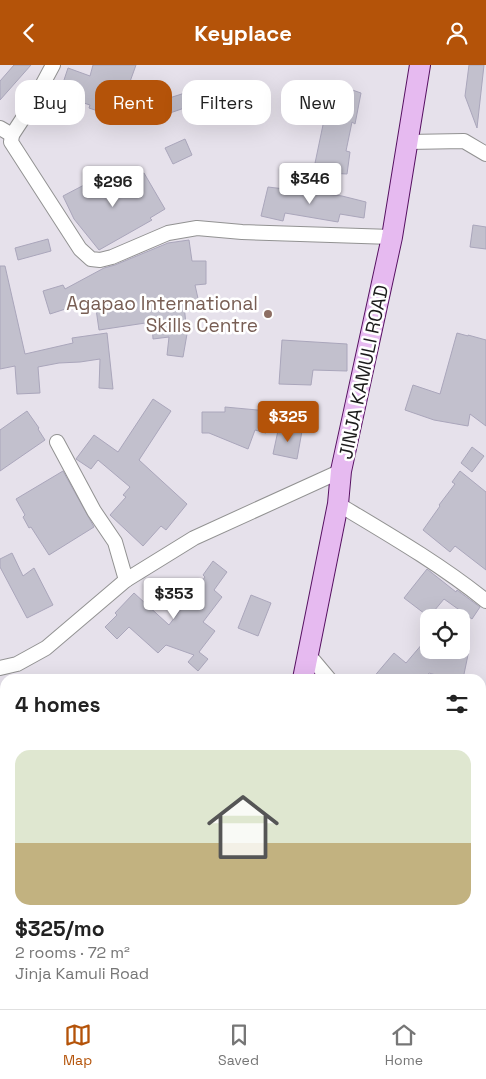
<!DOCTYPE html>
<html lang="en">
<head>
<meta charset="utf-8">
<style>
  :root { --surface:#fff; --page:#f2f2f2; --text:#222; --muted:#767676; --line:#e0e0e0; --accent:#b45309 }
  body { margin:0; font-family:"Space Grotesk",sans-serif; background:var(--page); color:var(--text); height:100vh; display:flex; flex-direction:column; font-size:19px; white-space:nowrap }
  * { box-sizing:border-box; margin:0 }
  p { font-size:16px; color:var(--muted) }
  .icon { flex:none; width:28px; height:28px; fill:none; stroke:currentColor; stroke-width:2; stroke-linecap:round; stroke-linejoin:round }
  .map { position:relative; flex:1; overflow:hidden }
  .drawer { position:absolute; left:0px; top:609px; width:486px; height:336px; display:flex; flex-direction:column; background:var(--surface); border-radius:15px 15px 0 0; box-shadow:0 5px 20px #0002 }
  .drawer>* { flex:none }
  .guide { position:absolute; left:15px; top:15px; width:456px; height:45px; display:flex; gap:10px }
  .fabs { position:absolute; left:420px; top:544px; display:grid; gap:10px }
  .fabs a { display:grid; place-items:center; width:50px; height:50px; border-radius:10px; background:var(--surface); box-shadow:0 5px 20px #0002; font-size:25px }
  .price { position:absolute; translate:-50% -42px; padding:0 11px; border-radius:5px; background:#fff; color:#222; font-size:16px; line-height:32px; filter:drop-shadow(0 1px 2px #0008) }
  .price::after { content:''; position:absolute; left:50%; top:30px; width:15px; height:11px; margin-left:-8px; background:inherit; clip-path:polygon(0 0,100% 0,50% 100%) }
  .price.current { background:var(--accent); color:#fff }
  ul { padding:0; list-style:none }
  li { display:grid; align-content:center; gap:10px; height:265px; padding:0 15px }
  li+li { border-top:1px solid var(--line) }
  li span { display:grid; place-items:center; height:155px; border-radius:15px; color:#555 }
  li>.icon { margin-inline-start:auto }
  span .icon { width:90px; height:90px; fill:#fffc; stroke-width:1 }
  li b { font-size:21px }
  h2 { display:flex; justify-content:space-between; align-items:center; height:60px; padding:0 15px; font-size:21px }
  .chip { padding:0 18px; border-radius:15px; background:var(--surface); box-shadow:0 5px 20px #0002; font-size:18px; line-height:45px }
  .chip.current { background:var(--accent); color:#fff }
  header { display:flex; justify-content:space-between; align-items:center; height:65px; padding:0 15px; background:var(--accent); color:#fff; font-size:22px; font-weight:700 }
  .tabs { display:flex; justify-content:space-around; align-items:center; height:70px; border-top:1px solid var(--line); background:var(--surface); font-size:14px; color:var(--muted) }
  .tabs a { display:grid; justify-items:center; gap:2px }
  .tabs .current { color:var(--accent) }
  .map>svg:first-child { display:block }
  .building { fill:#c2c0cd; stroke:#aaa6bb }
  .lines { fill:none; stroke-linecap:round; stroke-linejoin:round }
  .minor-casing { stroke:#929292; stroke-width:16 }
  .secondary-casing { stroke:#571162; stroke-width:22 }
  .minor { stroke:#fff; stroke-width:14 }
  .secondary { stroke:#e6baf0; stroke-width:20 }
  .education-dot { fill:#8d6e63; stroke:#fff; stroke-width:2 }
  .labels { text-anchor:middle; stroke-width:5; stroke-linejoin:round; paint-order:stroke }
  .education-label { font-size:19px; fill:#785e54; stroke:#fff; text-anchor:end }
  .street-label { font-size:19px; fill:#1b1b1b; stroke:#fff }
</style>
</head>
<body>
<header><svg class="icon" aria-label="back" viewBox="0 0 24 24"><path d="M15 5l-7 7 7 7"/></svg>Keyplace<svg class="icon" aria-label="person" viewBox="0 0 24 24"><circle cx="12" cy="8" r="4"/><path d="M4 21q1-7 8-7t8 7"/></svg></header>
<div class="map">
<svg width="486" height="944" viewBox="0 0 486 944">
  <rect width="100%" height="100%" fill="#e6e1eb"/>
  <!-- building -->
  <g class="building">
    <path d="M14,0H31L0,35V16Z"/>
    <path d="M93,0H136L127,25L136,29L127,56L89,43L90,40L59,30L68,3L90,11Z"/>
    <path d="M469,0H484L477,63L465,31Z"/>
    <path d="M338,20L361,28L355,59L352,57L346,86L350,87L347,109L329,108L314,103L324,55L325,56Z"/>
    <path d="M188,27L193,40L144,57L138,43Z"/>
    <path d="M185,74L192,90L173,99L165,83Z"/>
    <path d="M107,108L115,123L144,108L165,144L150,153L152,155L99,185L74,154L63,131Z"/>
    <path d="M268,122L342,131L366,137L364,153L340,149L338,157L285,148L283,156L261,151Z"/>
    <path d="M473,160L486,162V184L470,182Z"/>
    <path d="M48,174L51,186L18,195L15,183Z"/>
    <path d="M189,175L192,196H206V219L195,220L199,238L184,240L187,269L183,292L167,290L169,272L153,274L152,257L99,265L95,237L86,242L84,238L50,249L43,226L63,220L65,224L104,203L115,200L168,178Z"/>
    <path d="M0,201H5L25,289L73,278L72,273L107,268L113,324L99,323L100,294L80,297L59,298L38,302L40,328L17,329L15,301L0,304Z"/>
    <path d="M457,268L468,271V270L486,275V361L470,349L468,361L434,355L405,345L413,320L440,329Z"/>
    <path d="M282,275L347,279V306L313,305L311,320L279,319Z"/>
    <path d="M153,334L171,346L139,395L187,439L166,465L161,461L143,481L110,450L126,432L123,430L130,422L98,395L91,404L76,394L94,370L118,387Z"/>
    <path d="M225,342L268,346L266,368L255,365L248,384L209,368H202V347H225Z"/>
    <path d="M27,346L39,363L38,364L45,375L0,406V365Z"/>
    <path d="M279,361L302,366L297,394L273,389Z"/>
    <path d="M472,382L484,391L472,407L461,398Z"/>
    <path d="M63,406L94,462L49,490L31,462L29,463L23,452L25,450L16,434Z"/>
    <path d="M460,406L486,427V505L455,481L450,487L423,465L440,441L439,440L455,419L452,417Z"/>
    <path d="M12,488L23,511L34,503L53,540L27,553L0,502V494Z"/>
    <path d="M213,496L227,507L214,525L222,532L203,557L215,566L199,587L208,594L198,606L188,597L194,590L166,580L158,588L129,562L117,574L105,562L117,550L115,548L134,528L169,560L205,512L203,510Z"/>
    <path d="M427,504L456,527L457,525L480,542L472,554L444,534L429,552L404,533Z"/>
    <path d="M251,530L271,538L258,571L238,563Z"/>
    <path d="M429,571V585H469L463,614H450L429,608L424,614H372L394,588L406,598Z"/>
  </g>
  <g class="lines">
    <defs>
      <g id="minor">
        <path d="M53,0L31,41L12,70L11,77L80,184L91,194L100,195L112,192L168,168L197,163L242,167L392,172"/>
        <path d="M0,63L12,70"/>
        <path d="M408,77L464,76L486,89"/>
        <path d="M57,377L94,446L115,477L126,515"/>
        <path d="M338,439C388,469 440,499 486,536"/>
        <path d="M308,589L329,614"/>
        <path d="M0,603L17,599L46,583L126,515L194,473L341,406"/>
        <path d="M481,700H486"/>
        <path d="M481,877H486"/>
      </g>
      <g id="secondary">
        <path d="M303,614L338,439L341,406L392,172L420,0"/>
        <path d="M232,944L233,940"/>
      </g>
    </defs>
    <!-- minor casing -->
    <use href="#minor" class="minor-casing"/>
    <!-- secondary casing -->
    <use href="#secondary" class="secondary-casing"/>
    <!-- minor -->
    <use href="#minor" class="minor"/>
    <!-- secondary -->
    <use href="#secondary" class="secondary"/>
  </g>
  <!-- markers -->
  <circle class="education-dot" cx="268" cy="249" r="5"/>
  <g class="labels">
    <!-- education labels -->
    <g class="education-label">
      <text x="258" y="245">Agapao International<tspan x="258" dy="22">Skills Centre</tspan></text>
    </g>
    <!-- street labels -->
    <g class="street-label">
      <text transform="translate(363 307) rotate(-78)" y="7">JINJA KAMULI ROAD</text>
    </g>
  </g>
</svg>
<div class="fabs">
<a><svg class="icon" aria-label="locate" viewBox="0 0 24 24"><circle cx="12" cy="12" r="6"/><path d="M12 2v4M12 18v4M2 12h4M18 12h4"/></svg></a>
</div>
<b class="price" style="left:310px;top:140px">$346</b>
<b class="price" style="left:113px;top:143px">$296</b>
<b class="price current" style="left:288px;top:378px">$325</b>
<b class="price" style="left:174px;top:555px">$353</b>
<div class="guide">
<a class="chip">Buy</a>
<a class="chip current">Rent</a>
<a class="chip">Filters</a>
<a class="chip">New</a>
</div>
<section class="drawer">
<h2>4 homes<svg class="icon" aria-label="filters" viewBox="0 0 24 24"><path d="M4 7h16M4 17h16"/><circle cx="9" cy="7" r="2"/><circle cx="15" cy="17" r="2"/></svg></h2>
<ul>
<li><span style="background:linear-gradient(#dfe7d0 60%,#c2b280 0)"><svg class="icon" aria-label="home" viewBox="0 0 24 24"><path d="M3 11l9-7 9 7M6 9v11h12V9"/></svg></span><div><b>$325/mo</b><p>2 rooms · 72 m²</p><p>Jinja Kamuli Road</p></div></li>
</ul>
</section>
</div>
<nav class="tabs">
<a class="current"><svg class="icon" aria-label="map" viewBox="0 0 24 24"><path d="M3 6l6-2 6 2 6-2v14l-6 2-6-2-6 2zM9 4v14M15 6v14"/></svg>Map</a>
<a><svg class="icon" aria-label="saved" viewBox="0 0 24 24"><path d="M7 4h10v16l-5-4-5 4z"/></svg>Saved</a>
<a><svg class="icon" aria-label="home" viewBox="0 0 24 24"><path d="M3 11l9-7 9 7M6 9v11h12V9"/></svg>Home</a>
</nav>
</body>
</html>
